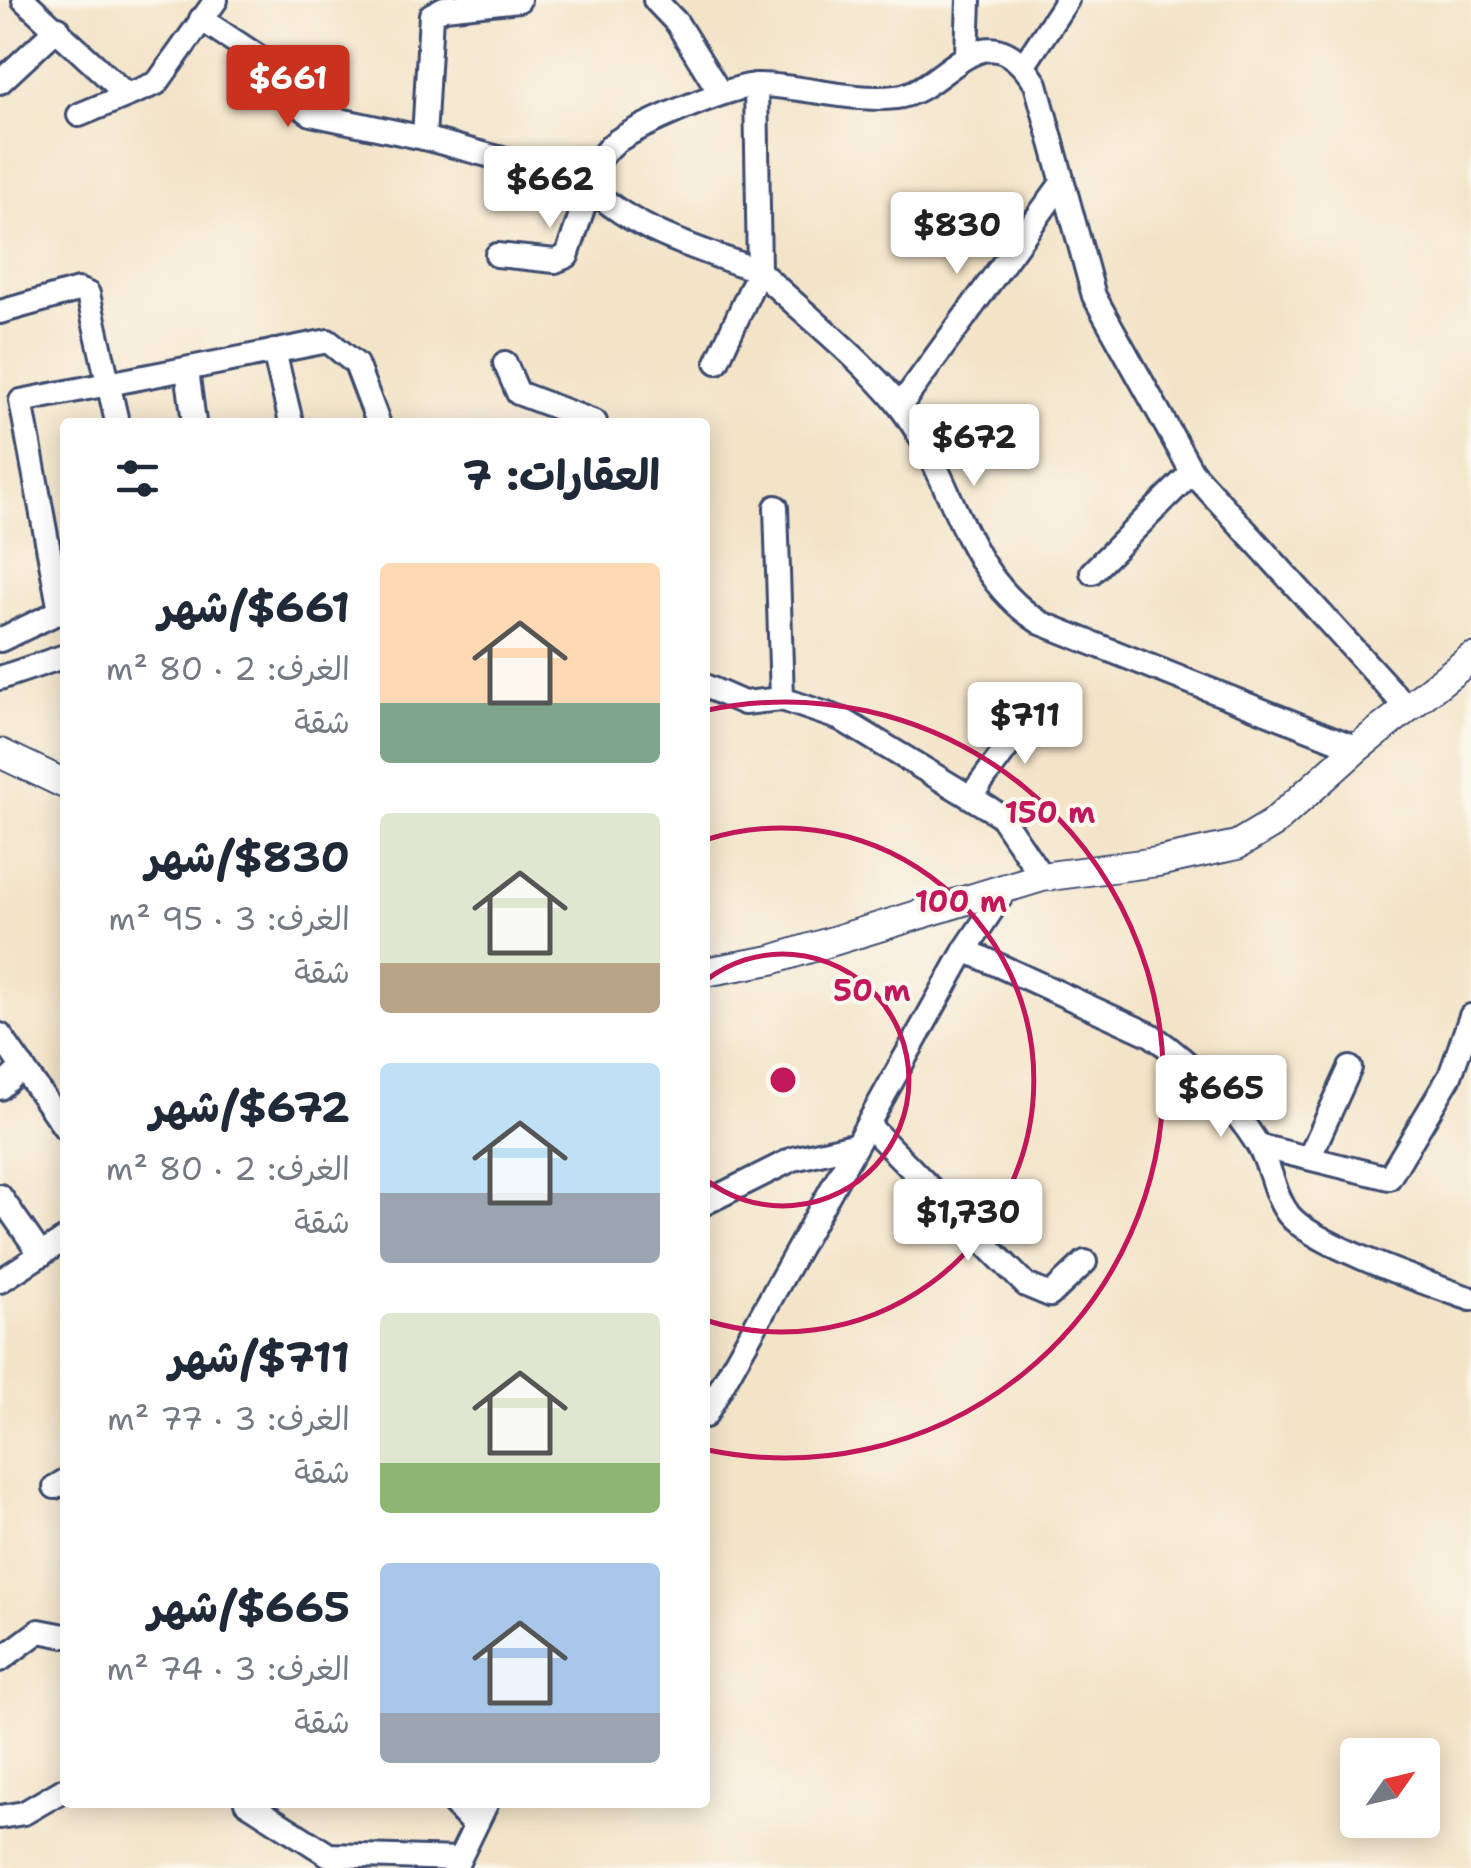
<!DOCTYPE html>
<html lang="ar">
<head>
<meta charset="utf-8">
<style>
  :root { --surface:#fff; --page:#f2f2f3; --text:#1f2937; --muted:#747a83; --accent:#c8321e }
  body { margin:0; font-family:"Shantell Sans","Playpen Sans Arabic",sans-serif; background:var(--page); color:var(--text); direction:rtl; height:100vh; display:flex; flex-direction:column; font-size:38px; white-space:nowrap }
  * { box-sizing:border-box; margin:0 }
  p { font-size:32px; color:var(--muted) }
  .icon { flex:none; width:55px; height:55px; fill:none; stroke:currentColor; stroke-width:2; stroke-linecap:round; stroke-linejoin:round }
  .map { position:relative; flex:1; overflow:hidden; direction:ltr }
  .panel { position:absolute; left:60px; top:418px; width:650px; height:1390px; display:flex; flex-direction:column; background:var(--surface); border-radius:10px; box-shadow:0 5px 25px #0003; direction:rtl }
  .panel>* { flex:none }
  .needle { width:65px; rotate:56deg }
  .tools { position:absolute; left:1340px; top:1738px; display:grid; gap:20px }
  .tools a { display:grid; place-items:center; width:100px; height:100px; border-radius:10px; background:var(--surface); box-shadow:0 5px 25px #0003; font-size:50px }
  .price { position:absolute; translate:-50% -85px; padding:0 22px; border-radius:10px; background:#fff; color:#222; font-size:32px; line-height:65px; filter:drop-shadow(0 2px 5px #0008) }
  .price::after { content:''; position:absolute; left:50%; top:60px; width:30px; height:22px; margin-left:-15px; background:inherit; clip-path:polygon(0 0,100% 0,50% 100%) }
  .price.current { background:var(--accent); color:#fff }
  ul { padding:0; list-style:none }
  li { display:flex; align-items:center; gap:30px; height:250px; padding:0 50px }
  li span { display:grid; place-items:center; flex:none; width:280px; height:200px; border-radius:10px; color:#555 }
  li>.icon { margin-inline-start:auto }
  span .icon { width:120px; height:120px; fill:#fffc; stroke-width:1 }
  li b { font-size:42px }
  h2 { display:flex; justify-content:space-between; align-items:center; height:120px; padding:0 50px; font-size:42px }
  .map>svg:first-child { display:block }
  .lines { fill:none; stroke-linecap:round; stroke-linejoin:round }
  .minor-casing { stroke:#3b4a6e; stroke-width:28 }
  .major-casing { stroke:#3b4a6e; stroke-width:32 }
  .minor { stroke:#fff; stroke-width:22 }
  .major { stroke:#fff; stroke-width:28 }
  .ring { fill:none; stroke:#c2185b; stroke-width:5 }
  .centre { fill:#c2185b; stroke:#fbf7ec; stroke-width:5 }
  .ring-label { font-size:30px; text-anchor:middle; font-weight:bold; fill:#c2185b; stroke:#fbf7ec; stroke-width:8; stroke-linejoin:round; paint-order:stroke }
</style>
</head>
<body>
<div class="map">
<svg width="1471" height="1868" viewBox="0 0 1471 1868">
  <rect width="100%" height="100%" fill="#fbf7ec"/>
  <filter id="ink" filterUnits="userSpaceOnUse"><feTurbulence type="fractalNoise" baseFrequency=".01" numOctaves="2"/><feDisplacementMap in="SourceGraphic" scale="20" xChannelSelector="R" yChannelSelector="G"/><feConvolveMatrix kernelMatrix="1 2 1 2 8 2 1 2 1" color-interpolation-filters="sRGB"/></filter>
  <filter id="wash" filterUnits="userSpaceOnUse"><feTurbulence type="fractalNoise" baseFrequency=".0048" numOctaves="4" result="noise"/><feDisplacementMap in="SourceGraphic" scale="40" xChannelSelector="R" yChannelSelector="G"/><feGaussianBlur stdDeviation="2.25" result="paint"/><feColorMatrix in="noise" values="0 0 0 0 0 0 0 0 0 0 0 0 0 0 0 0 0 1.4 0 .05"/><feComposite in="paint" operator="in"/></filter>
  <g filter="url(#wash)">
    <rect width="100%" height="100%" fill="#f3e3c7"/>
  </g>
  <g filter="url(#ink)">
    <g class="lines">
      <defs>
        <g id="minor">
          <path d="M24,0L126,94"/>
          <path d="M655,0L677,23L720,93"/>
          <path d="M201,19L283,73L301,107L311,114L424,138L584,181C592,169 602,154 612,145C631,128 734,84 759,85C804,86 851,102 896,97C947,92 983,1 1036,84L1094,296L1192,472L1407,708"/>
          <path d="M967,54L969,0"/>
          <path d="M1024,65L1067,0"/>
          <path d="M0,82L58,28"/>
          <path d="M756,85L759,271C801,311 869,365 902,409C955,479 962,574 1041,623L1357,748"/>
          <path d="M79,115L157,83L216,0"/>
          <path d="M424,138L431,15L444,8L519,0"/>
          <path d="M584,181C628,230 700,249 759,271L717,362"/>
          <path d="M497,255L555,261L567,256L590,187"/>
          <path d="M0,312L78,290L88,294L117,422"/>
          <path d="M274,351L291,422"/>
          <path d="M505,363L518,393L595,422"/>
          <path d="M187,370L194,422"/>
          <path d="M900,406L1062,183"/>
          <path d="M776,507L782,699L841,719L1000,815L1042,877"/>
          <path d="M1092,572L1192,472"/>
          <path d="M60,611L21,401L328,341L356,364L378,422"/>
          <path d="M0,640L65,609"/>
          <path d="M0,678L65,656"/>
          <path d="M705,686L744,703L782,699"/>
          <path d="M971,796L1037,707"/>
          <path d="M965,950L1151,1035C1191,1063 1232,1103 1258,1145C1272,1167 1273,1195 1289,1215C1313,1245 1432,1285 1471,1299"/>
          <path d="M0,1035L65,1128"/>
          <path d="M0,1088L23,1067"/>
          <path d="M868,1125L1026,1285L1050,1295L1085,1262"/>
          <path d="M1259,1146L1389,1178L1450,1076L1471,1016"/>
          <path d="M1310,1156L1350,1068"/>
          <path d="M0,1196L41,1255"/>
          <path d="M705,1203L793,1159L854,1145"/>
          <path d="M0,1281L65,1239"/>
          <path d="M705,1416L965,950L1006,889"/>
          <path d="M55,1487L65,1481"/>
          <path d="M0,1660L39,1631L65,1636"/>
          <path d="M246,1802L329,1855L459,1859"/>
          <path d="M452,1802L474,1825"/>
          <path d="M0,1817L24,1813L65,1789"/>
          <path d="M455,1868L487,1802"/>
        </g>
        <g id="major">
          <path d="M0,753L65,784"/>
          <path d="M705,972L771,960L1042,877L1157,862L1237,845L1272,824L1357,748L1471,658"/>
        </g>
      </defs>
      <!-- minor casing -->
      <use href="#minor" class="minor-casing"/>
      <!-- major casing -->
      <use href="#major" class="major-casing"/>
      <!-- minor -->
      <use href="#minor" class="minor"/>
      <!-- major -->
      <use href="#major" class="major"/>
    </g>
  </g>
  <!-- distance rings -->
  <g class="ring">
    <path d="M705 981A126 126 0 1 1 705 1179"/>
    <path d="M705 840A252 252 0 1 1 705 1320"/>
    <path d="M708 710A378 378 0 1 1 708 1450"/>
  </g>
  <circle cx="783" cy="1080" r="15" class="centre"/>
  <g class="ring-label">
    <text x="1050" y="823">150 m</text>
    <text x="961" y="912">100 m</text>
    <text x="872" y="1001">50 m</text>
  </g>
</svg>
<div class="tools">
<a><svg class="needle" viewBox="-14 -14 28 28"><path d="M0-13l5 13h-10z" fill="#e53935"/><path d="M0 13l5-13h-10z" fill="#747a83"/></svg></a>
</div>
<b class="price current" style="left:288px;top:130px">$661</b>
<b class="price" style="left:550px;top:231px">$662</b>
<b class="price" style="left:957px;top:277px">$830</b>
<b class="price" style="left:974px;top:489px">$672</b>
<b class="price" style="left:1025px;top:767px">$711</b>
<b class="price" style="left:1221px;top:1140px">$665</b>
<b class="price" style="left:968px;top:1264px">$1,730</b>
<section class="panel">
<h2>العقارات: 7<svg class="icon" aria-label="filters" viewBox="0 0 24 24"><path d="M4 7h16M4 17h16"/><circle cx="9" cy="7" r="2"/><circle cx="15" cy="17" r="2"/></svg></h2>
<ul>
<li><span style="background:linear-gradient(#ffd9b3 70%,#7fa58c 0)"><svg class="icon" aria-label="home" viewBox="0 0 24 24"><path d="M3 11l9-7 9 7M6 9v11h12V9"/></svg></span><div><b>$661/شهر</b><p>الغرف: 2 · 80 m²</p><p>شقة</p></div></li>
<li><span style="background:linear-gradient(#dfe7d0 75%,#b9a48a 0)"><svg class="icon" aria-label="home" viewBox="0 0 24 24"><path d="M3 11l9-7 9 7M6 9v11h12V9"/></svg></span><div><b>$830/شهر</b><p>الغرف: 3 · 95 m²</p><p>شقة</p></div></li>
<li><span style="background:linear-gradient(#bfe0f5 65%,#9aa5b1 0)"><svg class="icon" aria-label="home" viewBox="0 0 24 24"><path d="M3 11l9-7 9 7M6 9v11h12V9"/></svg></span><div><b>$672/شهر</b><p>الغرف: 2 · 80 m²</p><p>شقة</p></div></li>
<li><span style="background:linear-gradient(#dfe7d0 75%,#8fb573 0)"><svg class="icon" aria-label="home" viewBox="0 0 24 24"><path d="M3 11l9-7 9 7M6 9v11h12V9"/></svg></span><div><b>$711/شهر</b><p>الغرف: 3 · 77 m²</p><p>شقة</p></div></li>
<li><span style="background:linear-gradient(#a9c7e8 75%,#9aa5b1 0)"><svg class="icon" aria-label="home" viewBox="0 0 24 24"><path d="M3 11l9-7 9 7M6 9v11h12V9"/></svg></span><div><b>$665/شهر</b><p>الغرف: 3 · 74 m²</p><p>شقة</p></div></li>
</ul>
</section>
</div>
</body>
</html>
